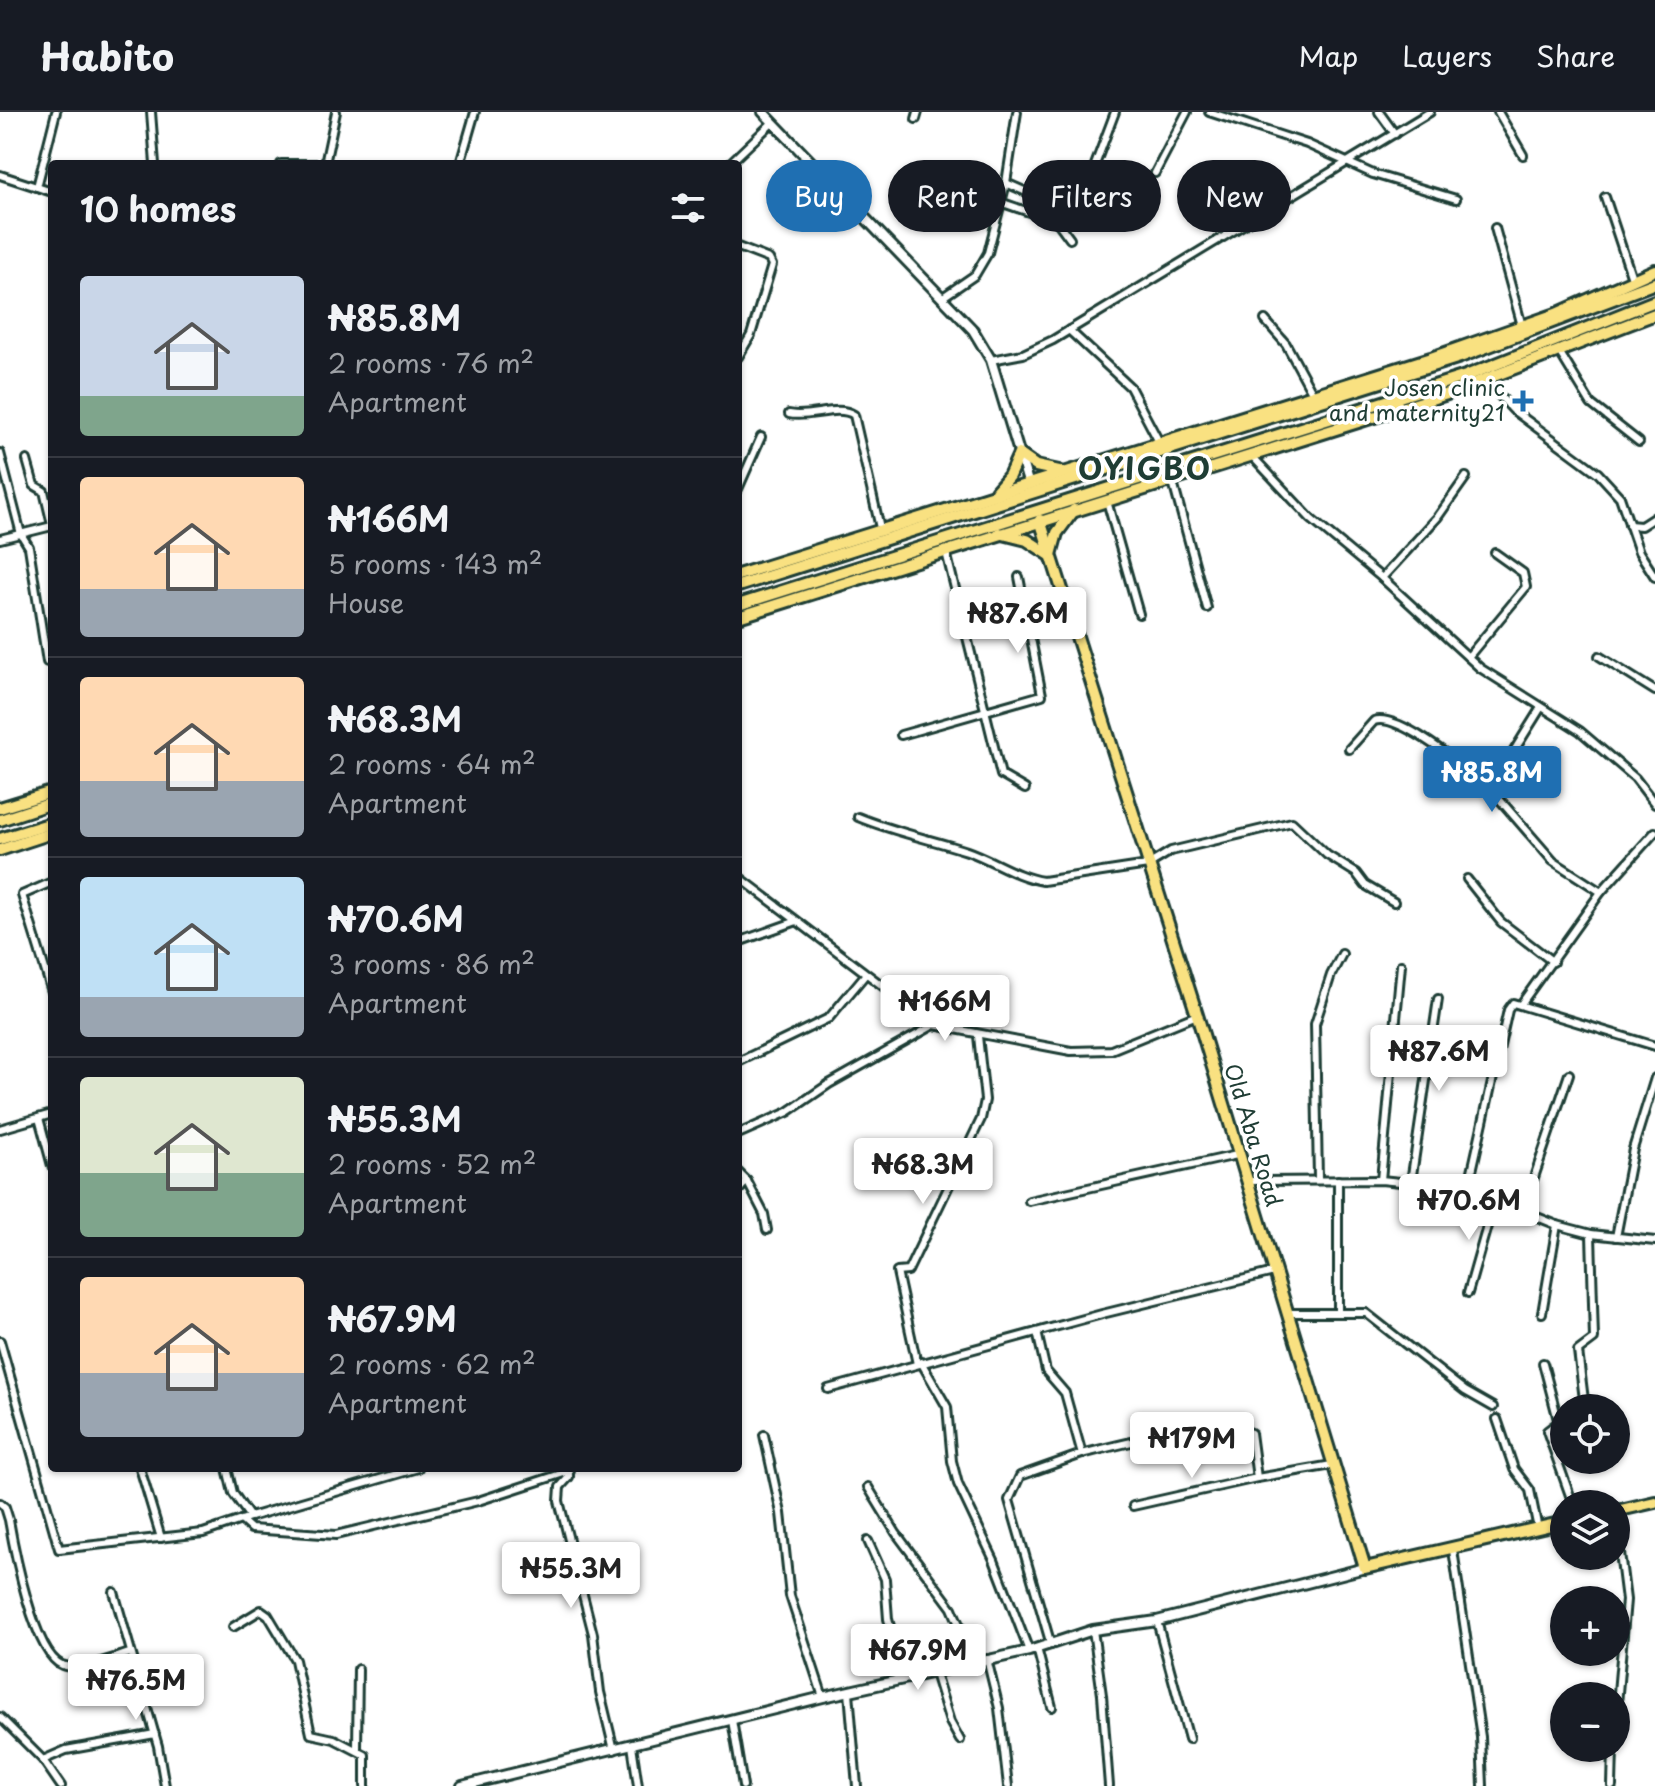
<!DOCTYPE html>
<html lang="en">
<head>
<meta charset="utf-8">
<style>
  :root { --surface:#171b24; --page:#20242c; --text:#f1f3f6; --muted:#9ea1a6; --line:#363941; --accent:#1f6fb2 }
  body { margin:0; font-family:"Playpen Sans",sans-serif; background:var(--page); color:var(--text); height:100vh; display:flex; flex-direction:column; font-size:30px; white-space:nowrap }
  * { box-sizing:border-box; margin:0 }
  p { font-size:26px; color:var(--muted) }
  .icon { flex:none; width:44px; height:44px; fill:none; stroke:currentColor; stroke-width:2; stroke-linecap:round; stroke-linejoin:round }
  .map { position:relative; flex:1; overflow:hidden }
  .drawer { position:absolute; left:48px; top:48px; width:694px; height:1312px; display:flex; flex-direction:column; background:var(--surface); border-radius:8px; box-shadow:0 2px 6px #0004 }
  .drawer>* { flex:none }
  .top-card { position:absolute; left:766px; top:48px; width:760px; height:72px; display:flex; gap:16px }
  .tools { position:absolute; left:1550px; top:1282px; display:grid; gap:16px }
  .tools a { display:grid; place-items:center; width:80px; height:80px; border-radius:50%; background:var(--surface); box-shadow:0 2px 6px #0004; font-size:40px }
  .price { position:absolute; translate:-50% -68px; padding:0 18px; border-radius:8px; background:#fff; color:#222; font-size:26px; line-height:52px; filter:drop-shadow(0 2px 4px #0008) }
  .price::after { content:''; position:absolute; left:50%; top:48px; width:24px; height:18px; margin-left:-12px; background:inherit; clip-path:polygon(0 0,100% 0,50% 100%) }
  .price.active { background:var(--accent); color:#fff }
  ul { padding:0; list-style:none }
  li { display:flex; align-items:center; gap:24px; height:200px; padding:0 32px }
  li+li { border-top:2px solid var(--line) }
  li span { display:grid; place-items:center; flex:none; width:224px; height:160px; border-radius:8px; color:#555 }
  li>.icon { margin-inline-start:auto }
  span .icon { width:96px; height:96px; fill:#fffc; stroke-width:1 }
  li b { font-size:34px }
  h2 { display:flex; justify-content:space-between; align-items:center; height:96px; padding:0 32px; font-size:34px }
  .chip { padding:0 28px; border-radius:36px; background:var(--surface); box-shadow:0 2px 6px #0004; font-size:28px; line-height:72px }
  .chip.active { background:var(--accent); color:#fff }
  header { display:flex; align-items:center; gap:48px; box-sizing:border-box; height:112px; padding:0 40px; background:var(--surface); border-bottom:2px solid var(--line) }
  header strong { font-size:38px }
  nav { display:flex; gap:44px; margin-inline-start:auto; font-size:28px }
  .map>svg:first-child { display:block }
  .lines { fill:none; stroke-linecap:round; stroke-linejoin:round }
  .minor-casing { stroke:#1f3d34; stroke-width:12 }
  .tertiary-casing { stroke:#1f3d34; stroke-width:14 }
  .primary-casing { stroke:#1f3d34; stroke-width:16 }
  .trunk-casing { stroke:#1f3d34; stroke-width:16 }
  .minor { stroke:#fff; stroke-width:6 }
  .tertiary { stroke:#fff; stroke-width:8 }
  .primary { stroke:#f9e181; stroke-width:10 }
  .trunk { stroke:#f9e181; stroke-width:10 }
  .poi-dot { fill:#1f6fb2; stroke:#fff; stroke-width:3 }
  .labels { text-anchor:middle; stroke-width:7; stroke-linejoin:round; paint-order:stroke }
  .poi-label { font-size:22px; fill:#1f3d34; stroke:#fff; text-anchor:end }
  .street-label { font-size:22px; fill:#1f3d34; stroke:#fff }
  .district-label { font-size:30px; font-weight:bold; letter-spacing:2px; fill:#1f3d34; stroke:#fff }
</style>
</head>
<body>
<header>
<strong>Habito</strong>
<nav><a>Map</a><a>Layers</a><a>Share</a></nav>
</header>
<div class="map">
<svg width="1655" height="1674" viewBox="0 0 1655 1674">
  <rect width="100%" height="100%" fill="#fff"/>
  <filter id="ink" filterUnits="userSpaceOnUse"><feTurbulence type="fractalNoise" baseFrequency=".0125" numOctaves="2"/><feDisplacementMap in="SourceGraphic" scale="16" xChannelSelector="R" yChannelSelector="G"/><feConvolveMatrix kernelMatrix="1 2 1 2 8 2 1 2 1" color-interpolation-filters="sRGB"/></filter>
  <g filter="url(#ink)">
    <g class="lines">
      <defs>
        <g id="minor">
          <path d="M151,0L155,52"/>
          <path d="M1209,0L1307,32L1373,62L1456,87"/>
          <path d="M1379,0L1395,22"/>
          <path d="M1498,0L1523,43"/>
          <path d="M916,7L918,0"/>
          <path d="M281,52H318"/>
          <path d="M325,52L336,0"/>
          <path d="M460,52L475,0"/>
          <path d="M729,52L773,10"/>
          <path d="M1095,53L1115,0"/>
          <path d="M1155,61L1187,0"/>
          <path d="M0,63L52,80"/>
          <path d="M1006,71L1040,86L1070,127"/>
          <path d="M37,75L56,0"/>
          <path d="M1605,85L1633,169"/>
          <path d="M1000,90L1032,101L1048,97"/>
          <path d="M1495,116L1522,214"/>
          <path d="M738,135L769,147L772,153L751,223L738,245"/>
          <path d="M943,185L975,163L988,141L1006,71L1017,0"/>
          <path d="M1265,208L1286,232L1313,282"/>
          <path d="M1069,218L1130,275L1159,330"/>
          <path d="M1560,241L1591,292L1639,330"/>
          <path d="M991,248L1023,242L1053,228L1430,0"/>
          <path d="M1486,269L1513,298L1598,361L1620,385L1639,440L1655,465"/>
          <path d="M789,302C809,307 838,292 854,303L880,416"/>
          <path d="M0,341L21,422L29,435L47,550"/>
          <path d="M1252,344L1311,407L1382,466L1480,556L1580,619L1635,666L1655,692"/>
          <path d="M27,348L34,373L44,379L52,413"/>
          <path d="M1172,367L1207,496"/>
          <path d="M738,377L761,325"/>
          <path d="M1107,389L1139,502"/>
          <path d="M1629,413L1641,414L1655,405"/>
          <path d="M0,427L52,414"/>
          <path d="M946,440L1001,663L1025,677"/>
          <path d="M1382,466L1437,406L1466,365"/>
          <path d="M1599,544L1655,579"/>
          <path d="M1468,545L1526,475L1523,461L1495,441"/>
          <path d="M1540,597L1507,650L1488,674L1553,749L1601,780"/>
          <path d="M901,623L1042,583L1019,465"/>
          <path d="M1349,637L1374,609C1399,600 1467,658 1488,674"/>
          <path d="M858,705C894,720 930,727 967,739C993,748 1016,765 1043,769L1148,753L1171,739L1292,710L1327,743L1356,761L1365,773L1394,790"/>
          <path d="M738,764L934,913L1071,939L1111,938L1197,903"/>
          <path d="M1467,767L1501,810L1553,850"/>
          <path d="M52,770L22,783L52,880"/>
          <path d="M738,830L797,809"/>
          <path d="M1521,892L1601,780L1655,720"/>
          <path d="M738,950L829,906L865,863"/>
          <path d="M39,1006L52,1054"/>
          <path d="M0,1017L52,1002"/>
          <path d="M738,1022L788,1000L829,972L934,913"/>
          <path d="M738,1060L747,1069L738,1079"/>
          <path d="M1318,1066L1315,912L1331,863L1342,842"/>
          <path d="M1381,1068L1401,853"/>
          <path d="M747,1069L764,1102L767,1118"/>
          <path d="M1246,1069L1381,1068L1468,1077L1557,1113L1591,1122L1655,1129"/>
          <path d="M1411,1070L1438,887"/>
          <path d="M1468,1077L1508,898L1513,891L1655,934"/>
          <path d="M1029,1089L1237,1043"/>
          <path d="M1523,1098L1569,962"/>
          <path d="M1616,1125L1633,1037L1655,966"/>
          <path d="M1468,1181L1495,1086"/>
          <path d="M1338,1199V1068"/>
          <path d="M1287,1201H1366L1465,1279L1493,1295"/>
          <path d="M1542,1201L1557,1113"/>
          <path d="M1037,1220L1046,1259L1065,1281L1082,1342L1020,1364L1009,1388L1051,1533"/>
          <path d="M0,1229L59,1437L203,1421L250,1405L233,1381L227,1356"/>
          <path d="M921,1250L947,1295L952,1349L958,1372L994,1448L1029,1539"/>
          <path d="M1543,1251L1558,1308"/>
          <path d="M917,1252L897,1160L908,1159L981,1007L985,988L978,924"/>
          <path d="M828,1277L1102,1202L1274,1160"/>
          <path d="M1585,1296L1578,1239L1594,1227L1591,1122"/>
          <path d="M1564,1306L1547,1319L1573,1392"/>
          <path d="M1497,1307L1514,1357L1530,1378L1538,1417"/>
          <path d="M764,1323L781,1401L790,1484L823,1585"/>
          <path d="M1082,1342C1118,1333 1219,1306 1251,1321L1257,1366L1332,1353"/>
          <path d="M140,1356L161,1426"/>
          <path d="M569,1356V1365L560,1375L559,1389L593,1522L600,1580L614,1638"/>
          <path d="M868,1375L896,1421L952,1496L975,1550"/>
          <path d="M0,1391L5,1395L9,1408C14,1437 34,1542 62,1553C78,1560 113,1546 130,1541"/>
          <path d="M1133,1394L1257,1366"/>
          <path d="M250,1405L418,1356"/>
          <path d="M241,1408L251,1417L336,1423L478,1389L570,1359"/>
          <path d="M1616,1409L1626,1488L1616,1604"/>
          <path d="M868,1429L885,1467L888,1507L904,1566"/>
          <path d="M1453,1438L1481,1625L1483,1674"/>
          <path d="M114,1480L158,1634L165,1674"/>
          <path d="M1157,1509L1189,1627"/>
          <path d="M233,1515L261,1498L268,1503L295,1548L311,1622L334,1627L365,1643V1674"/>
          <path d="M1093,1518L1102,1583L1109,1674"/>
          <path d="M1037,1536L1052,1595"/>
          <path d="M987,1547L999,1596L1008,1674"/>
          <path d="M935,1561L950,1610L960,1628"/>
          <path d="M849,1580L857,1674"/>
          <path d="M0,1605L43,1648L61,1674"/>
          <path d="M732,1608L743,1674"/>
          <path d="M632,1633L638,1674"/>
          <path d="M357,1636L358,1557"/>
          <path d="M43,1648L66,1638L155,1622"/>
          <path d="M1612,1674L1613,1636"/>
        </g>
        <g id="tertiary">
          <path d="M763,0L973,218L991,248L1028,370"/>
          <path d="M462,1674L823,1585L1029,1539L1093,1518L1157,1509L1365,1456"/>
        </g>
        <g id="primary">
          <path d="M996,379L1009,364L1019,342L1036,354L1059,359"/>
          <path d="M1040,408L1197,903L1365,1456L1564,1410"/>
          <path d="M999,421L1027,428L1050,443"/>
          <path d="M1051,443L1057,421L1074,398"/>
          <path d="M738,463L1431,246L1556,202L1655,158"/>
          <path d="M738,505L1447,282L1655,202"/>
          <path d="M0,696L52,680"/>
          <path d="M0,738L52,721"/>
          <path d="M1616,1399L1655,1390"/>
        </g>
        <g id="trunk">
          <path d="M1395,286L1399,298"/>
          <path d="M738,474L1460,245L1655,171"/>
          <path d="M738,493L1466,264L1655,189"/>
          <path d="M0,708L52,691"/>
          <path d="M0,727L52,711"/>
        </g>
      </defs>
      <!-- minor casing -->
      <use href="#minor" class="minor-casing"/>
      <!-- tertiary casing -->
      <use href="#tertiary" class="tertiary-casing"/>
      <!-- primary casing -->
      <use href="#primary" class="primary-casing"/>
      <!-- trunk casing -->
      <use href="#trunk" class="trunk-casing"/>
      <!-- minor -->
      <use href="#minor" class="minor"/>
      <!-- tertiary -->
      <use href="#tertiary" class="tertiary"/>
      <!-- primary -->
      <use href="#primary" class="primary"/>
      <!-- trunk -->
      <use href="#trunk" class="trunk"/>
    </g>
  </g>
  <!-- markers -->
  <path class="poi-dot" d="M1519 277h8v8h8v8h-8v8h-8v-8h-8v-8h8z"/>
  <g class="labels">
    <!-- poi labels -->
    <g class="poi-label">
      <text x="1505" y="284">Josen clinic<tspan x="1505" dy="25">and maternity21</tspan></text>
    </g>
    <!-- street labels -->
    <g class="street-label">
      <text transform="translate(1253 1023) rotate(73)" y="8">Old Aba Road</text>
    </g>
    <!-- district labels -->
    <g class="district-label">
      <text x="1145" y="368">OYIGBO</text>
    </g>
  </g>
</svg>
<div class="tools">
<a><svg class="icon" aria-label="locate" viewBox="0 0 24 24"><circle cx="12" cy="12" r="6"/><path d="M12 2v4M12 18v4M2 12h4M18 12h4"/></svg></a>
<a><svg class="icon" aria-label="layers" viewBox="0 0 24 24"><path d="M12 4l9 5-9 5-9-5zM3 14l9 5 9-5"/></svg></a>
<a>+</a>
<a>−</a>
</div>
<b class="price" style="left:1018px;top:543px">₦87.6M</b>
<b class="price active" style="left:1492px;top:702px">₦85.8M</b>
<b class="price" style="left:945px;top:931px">₦166M</b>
<b class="price" style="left:1439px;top:981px">₦87.6M</b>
<b class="price" style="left:923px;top:1094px">₦68.3M</b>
<b class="price" style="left:1469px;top:1130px">₦70.6M</b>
<b class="price" style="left:1192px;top:1368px">₦179M</b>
<b class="price" style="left:571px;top:1498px">₦55.3M</b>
<b class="price" style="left:918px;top:1580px">₦67.9M</b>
<b class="price" style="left:136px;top:1610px">₦76.5M</b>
<div class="top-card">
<a class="chip active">Buy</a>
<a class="chip">Rent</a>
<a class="chip">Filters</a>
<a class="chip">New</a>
</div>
<section class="drawer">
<h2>10 homes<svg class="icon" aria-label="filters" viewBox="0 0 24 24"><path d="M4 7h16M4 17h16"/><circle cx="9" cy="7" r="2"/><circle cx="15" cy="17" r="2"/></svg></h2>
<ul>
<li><span style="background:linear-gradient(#c9d6e8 75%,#7fa58c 0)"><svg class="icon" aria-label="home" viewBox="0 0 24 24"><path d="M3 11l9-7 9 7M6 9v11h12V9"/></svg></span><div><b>₦85.8M</b><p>2 rooms · 76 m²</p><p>Apartment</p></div></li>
<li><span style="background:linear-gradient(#ffd9b3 70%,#9aa5b1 0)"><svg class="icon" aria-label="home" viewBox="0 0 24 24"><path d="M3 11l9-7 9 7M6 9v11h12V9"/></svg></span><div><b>₦166M</b><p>5 rooms · 143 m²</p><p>House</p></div></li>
<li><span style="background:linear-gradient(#ffd9b3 65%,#9aa5b1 0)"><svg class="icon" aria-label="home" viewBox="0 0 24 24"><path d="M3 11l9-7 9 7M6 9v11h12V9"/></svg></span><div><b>₦68.3M</b><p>2 rooms · 64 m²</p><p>Apartment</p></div></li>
<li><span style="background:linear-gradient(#bfe0f5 75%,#9aa5b1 0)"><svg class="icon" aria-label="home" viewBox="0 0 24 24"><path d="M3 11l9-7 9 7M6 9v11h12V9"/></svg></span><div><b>₦70.6M</b><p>3 rooms · 86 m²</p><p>Apartment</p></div></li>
<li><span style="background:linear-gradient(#dfe7d0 60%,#7fa58c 0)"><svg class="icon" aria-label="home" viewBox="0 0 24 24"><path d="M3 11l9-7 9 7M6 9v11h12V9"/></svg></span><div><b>₦55.3M</b><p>2 rooms · 52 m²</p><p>Apartment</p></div></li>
<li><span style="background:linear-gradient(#ffd9b3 60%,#9aa5b1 0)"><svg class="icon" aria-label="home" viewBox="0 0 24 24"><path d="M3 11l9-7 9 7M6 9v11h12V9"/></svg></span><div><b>₦67.9M</b><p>2 rooms · 62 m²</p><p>Apartment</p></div></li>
</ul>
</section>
</div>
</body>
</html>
